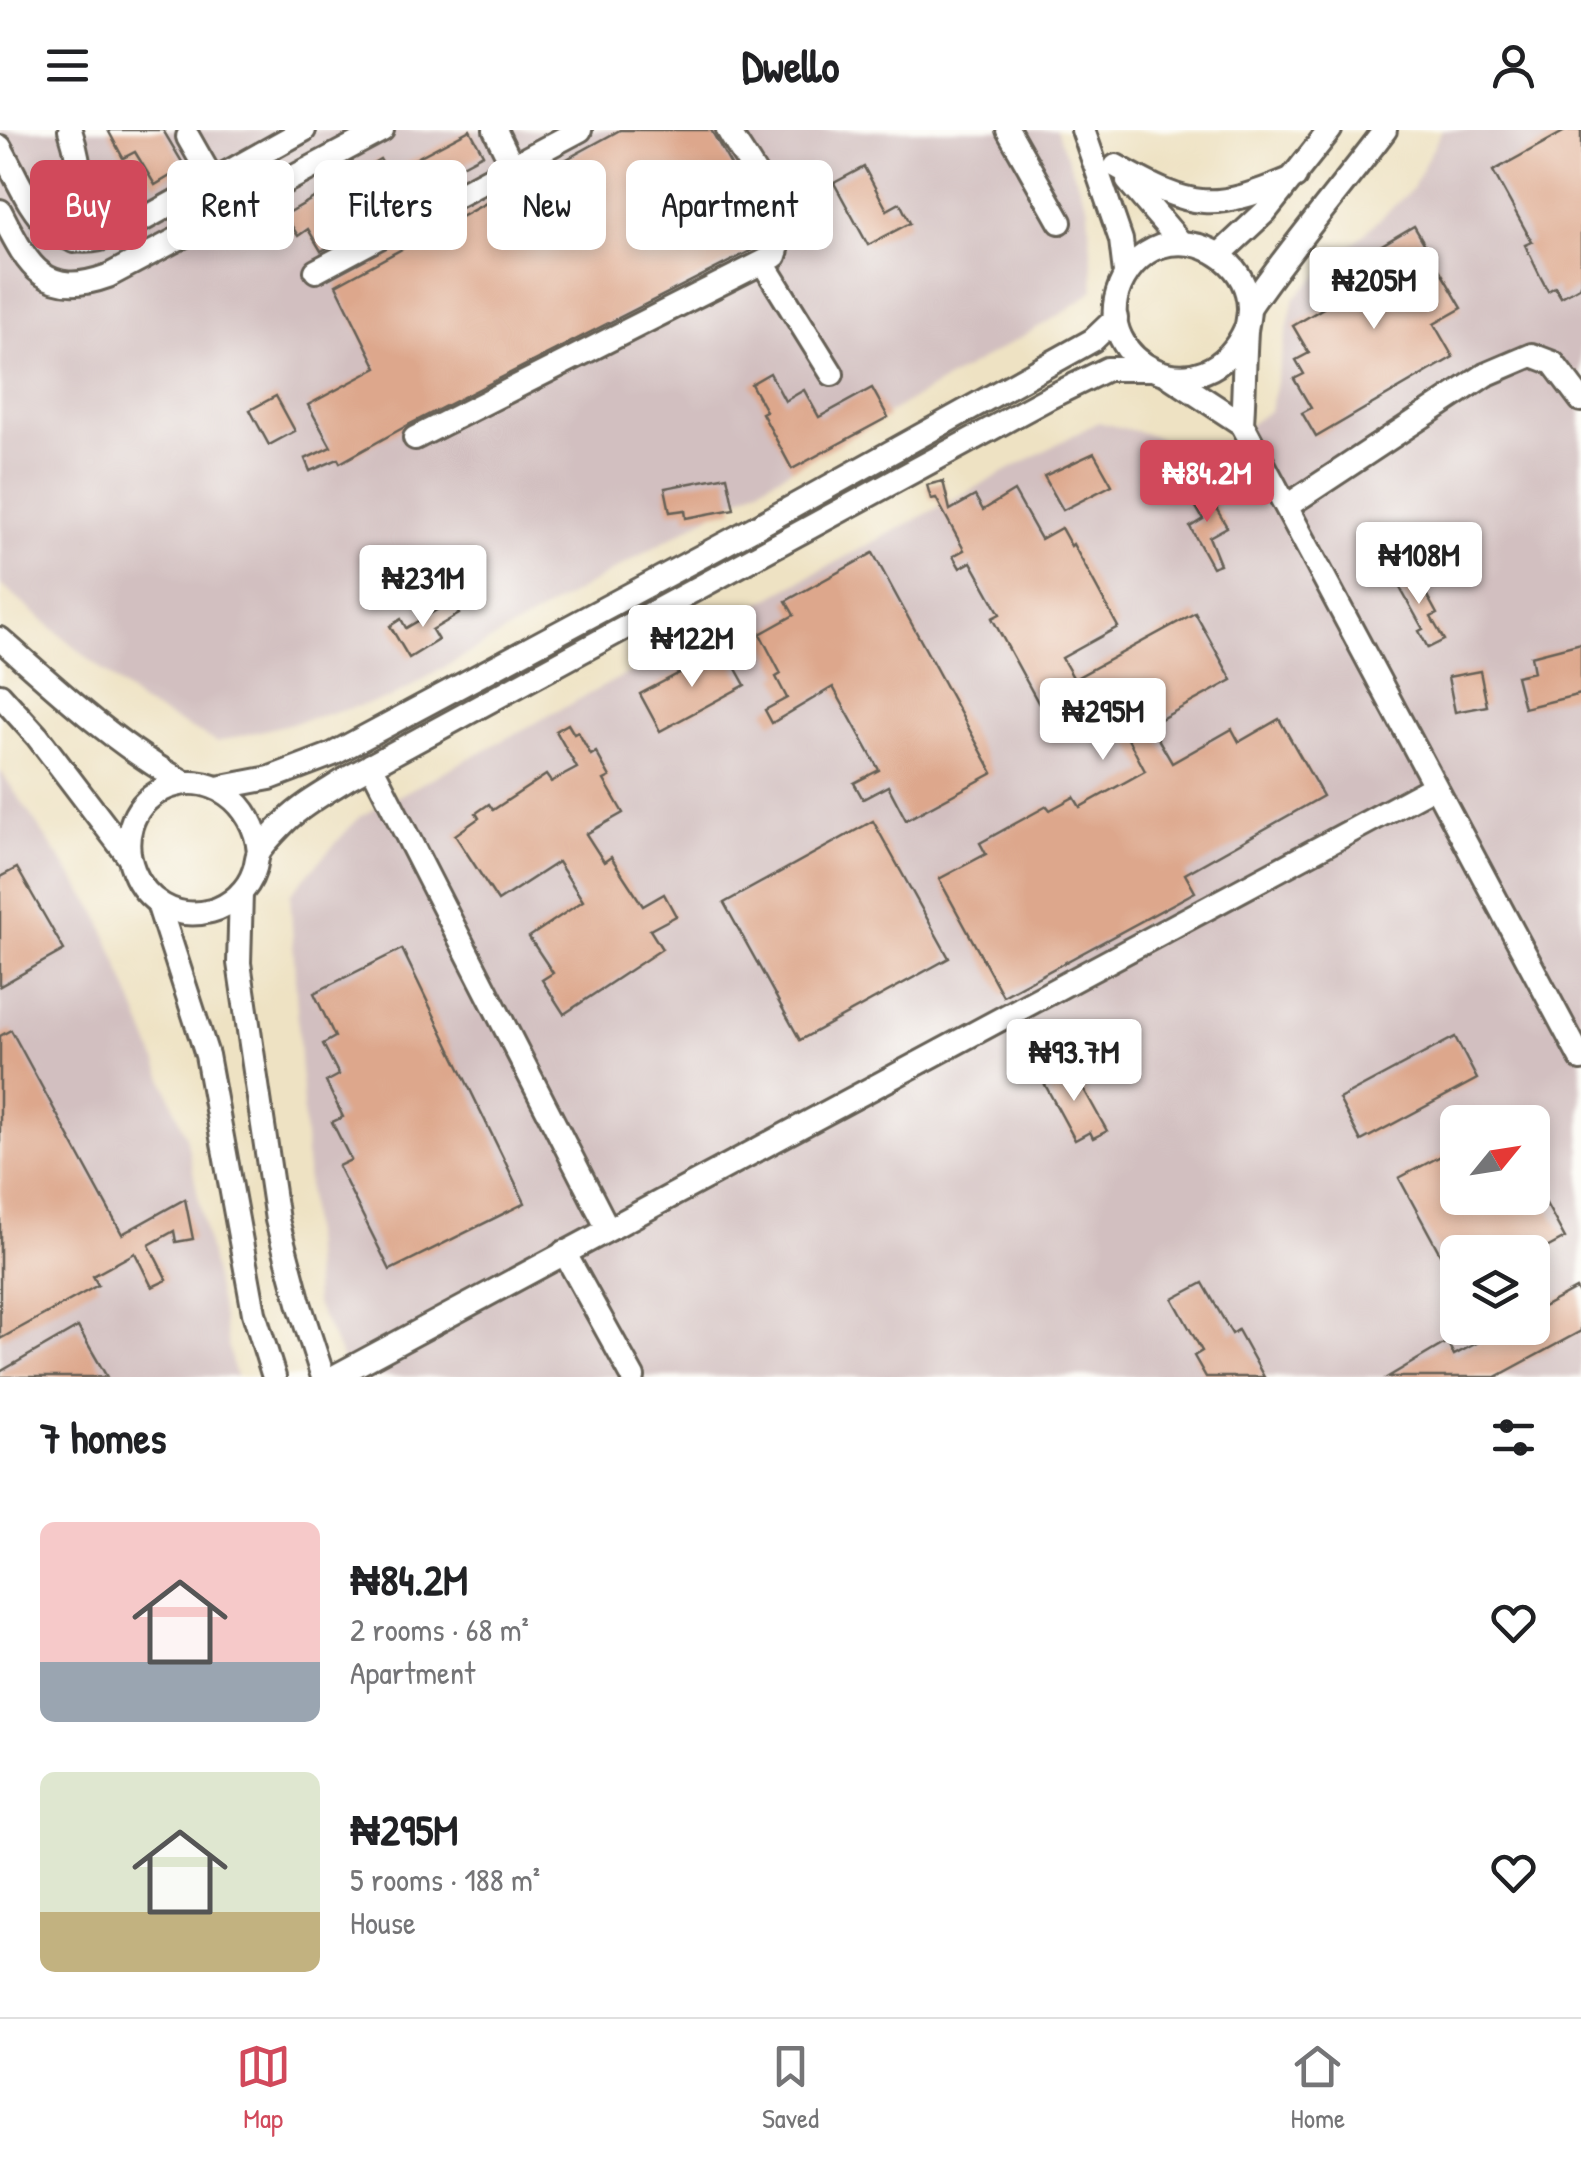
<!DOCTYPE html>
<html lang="en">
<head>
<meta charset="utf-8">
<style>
  :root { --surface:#fff; --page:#f6f6f6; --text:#202124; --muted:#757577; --line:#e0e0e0; --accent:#d1495b }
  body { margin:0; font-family:"Patrick Hand",sans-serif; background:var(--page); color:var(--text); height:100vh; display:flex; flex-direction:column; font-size:38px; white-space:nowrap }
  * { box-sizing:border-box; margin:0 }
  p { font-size:32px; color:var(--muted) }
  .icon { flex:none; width:55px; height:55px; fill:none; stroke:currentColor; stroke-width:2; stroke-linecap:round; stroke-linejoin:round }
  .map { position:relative; height:1247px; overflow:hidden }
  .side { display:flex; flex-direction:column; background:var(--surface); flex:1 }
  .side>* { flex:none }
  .guide { position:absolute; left:30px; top:30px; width:1000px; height:90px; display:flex; gap:20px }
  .needle { width:65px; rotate:60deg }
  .fabs { position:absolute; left:1440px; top:975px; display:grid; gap:20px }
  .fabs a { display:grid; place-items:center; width:110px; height:110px; border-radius:15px; background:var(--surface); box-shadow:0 5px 15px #0003; font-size:50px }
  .price { position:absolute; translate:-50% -85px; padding:0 22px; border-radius:10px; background:#fff; color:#222; font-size:32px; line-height:65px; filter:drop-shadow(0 2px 5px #0008) }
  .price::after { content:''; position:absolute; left:50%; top:60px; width:30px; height:22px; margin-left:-15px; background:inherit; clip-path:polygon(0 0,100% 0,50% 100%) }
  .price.active { background:var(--accent); color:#fff }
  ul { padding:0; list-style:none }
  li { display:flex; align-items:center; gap:30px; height:250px; padding:0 40px }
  li span { display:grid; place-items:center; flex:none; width:280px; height:200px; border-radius:15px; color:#555 }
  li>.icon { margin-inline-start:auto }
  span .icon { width:120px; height:120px; fill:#fffc; stroke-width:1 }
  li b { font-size:42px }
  h2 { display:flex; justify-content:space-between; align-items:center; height:120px; padding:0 40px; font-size:42px }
  .chip { padding:0 35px; border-radius:15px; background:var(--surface); box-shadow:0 5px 15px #0003; font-size:35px; line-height:90px }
  .chip.active { background:var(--accent); color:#fff }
  header { display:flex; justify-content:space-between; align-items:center; height:130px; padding:0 40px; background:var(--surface); font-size:45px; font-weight:700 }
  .tab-bar { display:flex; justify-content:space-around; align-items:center; height:140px; border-top:2px solid var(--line); background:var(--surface); font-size:28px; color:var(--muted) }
  .tab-bar a { display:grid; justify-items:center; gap:5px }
  .tab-bar .active { color:var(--accent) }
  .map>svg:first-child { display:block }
  .industrial { fill:#d2bfc0; fill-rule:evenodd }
  .building { fill:#dda78c }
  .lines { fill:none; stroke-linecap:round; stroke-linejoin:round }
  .minor-casing { stroke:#666156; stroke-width:28 }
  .minor { stroke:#fff; stroke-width:22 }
</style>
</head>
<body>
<header><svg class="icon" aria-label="menu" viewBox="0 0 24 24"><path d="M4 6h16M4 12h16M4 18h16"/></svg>Dwello<svg class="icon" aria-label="person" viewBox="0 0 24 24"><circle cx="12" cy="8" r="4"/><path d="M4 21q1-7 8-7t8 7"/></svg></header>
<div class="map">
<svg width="1581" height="1247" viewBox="0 0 1581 1247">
  <rect width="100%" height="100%" fill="#fdfcf7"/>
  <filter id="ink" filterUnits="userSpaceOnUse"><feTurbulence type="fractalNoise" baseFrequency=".01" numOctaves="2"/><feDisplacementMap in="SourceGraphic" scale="20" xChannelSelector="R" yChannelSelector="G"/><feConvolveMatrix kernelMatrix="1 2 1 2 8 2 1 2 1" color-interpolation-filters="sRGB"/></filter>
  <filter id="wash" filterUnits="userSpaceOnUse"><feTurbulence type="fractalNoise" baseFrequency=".0048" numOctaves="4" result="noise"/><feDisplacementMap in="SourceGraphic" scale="40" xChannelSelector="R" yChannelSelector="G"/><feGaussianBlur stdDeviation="2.25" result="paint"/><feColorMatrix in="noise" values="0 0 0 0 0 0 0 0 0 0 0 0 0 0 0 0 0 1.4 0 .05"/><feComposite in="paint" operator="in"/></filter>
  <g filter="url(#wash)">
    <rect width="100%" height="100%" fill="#eee2c3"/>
    <!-- industrial -->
    <g class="industrial">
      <path d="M0,0H1056L1088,78L1094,160L1063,183L391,568L217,612L141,573L0,454Z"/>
      <path d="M1442,0H1581V1247H351L315,1172L290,764L359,687L1098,292L1152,305L1198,331L1270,280L1294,168L1411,60ZM1458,992H1532V1068H1458ZM1458,1122H1532V1198H1458Z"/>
      <path d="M0,640L98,784L186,1006L233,1239L237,1247H0Z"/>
    </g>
    <g id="blocks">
      <!-- building -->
      <g class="building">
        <path d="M108,0H163L185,37L155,55L135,22L123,28Z"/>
        <path d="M470,0L483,24L397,70L401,78L321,121L308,99L298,106L285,85L380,29L388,43Z"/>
        <path d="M620,0H711L760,87L762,115L408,295L340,333L338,329L310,341L305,329L331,317L308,275L377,238L336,155Z"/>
        <path d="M1567,0H1581V156L1561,167L1555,157L1548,161L1540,146L1525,115L1532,112L1493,41Z"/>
        <path d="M864,37L887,80L900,73L910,93L868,115L834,53Z"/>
        <path d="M1414,96L1462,178L1434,194L1453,227L1316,307L1302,283L1311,278L1294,249L1304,244L1296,230L1309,223L1293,196L1330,174L1322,161L1370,133L1365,125Z"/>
        <path d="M770,243L785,271L804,260L819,287L872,258L888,287L792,339L762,283L766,281L751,254Z"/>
        <path d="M276,266L295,301L269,315L250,280Z"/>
        <path d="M1094,323L1112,355L1063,380L1044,346Z"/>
        <path d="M727,346L734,379L686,388L685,380L670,382L665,358Z"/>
        <path d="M943,351L950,380L975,366L983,380L1014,361L1041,409L1061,398L1071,416L1073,414L1118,497L1062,528L1074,549L1195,483L1232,550L1150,595L1172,633L1232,599L1239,612L1279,589L1323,666L1185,744L1195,762L1003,866L939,749L986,724L980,713L1047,676L1050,680L1074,667L1080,677L1145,641L1118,590L1097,599L1092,588L1057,607L992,488L1000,484L971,432L960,438L953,426L964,420L936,368L931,369L927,355Z"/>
        <path d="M1205,359L1227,397L1209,407L1220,434L1212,437L1190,397L1203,389L1190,367Z"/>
        <path d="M873,423L993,643L906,690L888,656L863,669L854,653L879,640L833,557L772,593L765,580L787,568L776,547L781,544L760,504L794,485L786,471Z"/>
        <path d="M1400,432L1418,466L1425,462L1437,484L1431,487L1444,510L1428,518L1419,501L1423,499L1389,438Z"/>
        <path d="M452,471L459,484L432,500L438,510L409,528L390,496L401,489L406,498Z"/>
        <path d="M1581,513V564L1524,578L1516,546L1534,542L1531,526Z"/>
        <path d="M725,519L745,555L660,601L640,564Z"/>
        <path d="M1480,541L1487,576L1455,582L1448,547Z"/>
        <path d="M568,594L574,604L578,602L591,625L596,622L610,647L604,650L623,683L586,704L604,732L611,727L643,776L664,764L676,786L650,800L662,819L564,884L542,850L553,843L529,807L583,771L558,732L498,771L455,705L479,688L476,683L489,674L493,680L546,645L551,652L577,638L556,601Z"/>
        <path d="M873,691L949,828L800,910L724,773Z"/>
        <path d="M17,738L64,820L0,856V747Z"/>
        <path d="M402,819L525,1073L390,1140L338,1036L351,1030L332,992L343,987L326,952L339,945L323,914L335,907L314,863Z"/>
        <path d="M11,900L122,1104L185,1069L193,1109L176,1112L174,1101L149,1115L167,1150L152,1157L135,1123L93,1146L98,1155L0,1209V906Z"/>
        <path d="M1455,907L1477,949L1361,1011L1339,969Z"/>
        <path d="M1071,936L1107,1001L1093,1008L1090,1002L1075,1010L1043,951Z"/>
        <path d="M1458,1017V1068H1532V1048L1565,1108L1539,1122H1458V1157L1399,1048Z"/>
        <path d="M1203,1153L1232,1204L1238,1200L1264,1247H1206L1194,1226L1202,1221L1173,1169Z"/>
        <path d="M1576,1159L1581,1167V1201L1496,1247H1388L1447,1212L1454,1225L1505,1198H1532V1183Z"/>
        <path d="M78,1197L107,1247H0V1242Z"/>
      </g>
    </g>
  </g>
  <g filter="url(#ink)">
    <use href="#blocks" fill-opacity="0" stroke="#666156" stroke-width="2.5"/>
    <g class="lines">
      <defs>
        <g id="minor">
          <path d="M70,0C83,40 83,70 74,111"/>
          <path d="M495,0L513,37"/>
          <path d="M1008,0L1060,92"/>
          <path d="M1083,0L1121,110L1125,143"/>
          <path d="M188,7L213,51"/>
          <path d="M0,17C29,69 46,133 119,103L304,0"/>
          <path d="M1116,36C1193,80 1213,82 1295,47"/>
          <path d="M1128,51L1181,113"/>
          <path d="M0,81C27,133 42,170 108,146L382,0"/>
          <path d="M1220,124L1265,82L1330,0"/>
          <path d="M763,133L832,244"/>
          <path d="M316,141L580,0"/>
          <path d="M1249,178C1291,116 1340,60 1385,0"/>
          <path d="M1169,246L1242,294L1581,929"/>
          <path d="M1242,294C1244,263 1244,232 1246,201C1247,194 1249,186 1249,178C1248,138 1209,108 1170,114C1146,118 1129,135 1120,156C1089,232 1205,291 1246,198"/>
          <path d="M415,308L775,126C791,83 748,36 728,0"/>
          <path d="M1287,376L1485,245L1532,225L1553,233L1581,270"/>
          <path d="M0,509C58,560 117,616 185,653"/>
          <path d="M0,565L37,606L129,727"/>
          <path d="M371,635L608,1099"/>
          <path d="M217,658L270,648L333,624L758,396L1093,210L1116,188"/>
          <path d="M259,722C255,674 210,637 162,660C95,694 137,801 211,781C230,776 248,760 254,741C257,734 256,726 260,720C267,710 277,700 286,691C303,674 328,661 348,648L1048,268L1107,239H1150"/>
          <path d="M241,763L239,833L277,1090L299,1173L323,1247"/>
          <path d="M158,773L207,925L254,1183L274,1247"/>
          <path d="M564,1122L633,1247"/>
          <path d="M334,1247L1433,657"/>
        </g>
      </defs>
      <!-- minor casing -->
      <use href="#minor" class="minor-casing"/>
      <!-- minor -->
      <use href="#minor" class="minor"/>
    </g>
  </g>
</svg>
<div class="fabs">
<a><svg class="needle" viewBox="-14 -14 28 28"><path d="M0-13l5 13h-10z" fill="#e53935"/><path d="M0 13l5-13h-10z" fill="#757577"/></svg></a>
<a><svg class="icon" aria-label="layers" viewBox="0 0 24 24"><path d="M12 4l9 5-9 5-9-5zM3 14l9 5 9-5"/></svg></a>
</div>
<b class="price" style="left:1374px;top:202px">₦205M</b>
<b class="price active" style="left:1207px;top:395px">₦84.2M</b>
<b class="price" style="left:1419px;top:477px">₦108M</b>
<b class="price" style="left:423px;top:500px">₦231M</b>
<b class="price" style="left:692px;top:560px">₦122M</b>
<b class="price" style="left:1103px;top:633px">₦295M</b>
<b class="price" style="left:1074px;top:974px">₦93.7M</b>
<div class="guide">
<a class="chip active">Buy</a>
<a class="chip">Rent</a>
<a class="chip">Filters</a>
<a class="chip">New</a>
<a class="chip">Apartment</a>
</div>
</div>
<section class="side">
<h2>7 homes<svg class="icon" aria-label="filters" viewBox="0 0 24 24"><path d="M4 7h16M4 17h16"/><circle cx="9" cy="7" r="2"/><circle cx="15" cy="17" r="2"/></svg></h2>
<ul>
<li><span style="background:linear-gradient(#f6c9c9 70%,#9aa5b1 0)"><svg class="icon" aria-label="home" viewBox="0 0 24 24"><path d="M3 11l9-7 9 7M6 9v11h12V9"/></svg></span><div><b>₦84.2M</b><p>2 rooms · 68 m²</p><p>Apartment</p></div><svg class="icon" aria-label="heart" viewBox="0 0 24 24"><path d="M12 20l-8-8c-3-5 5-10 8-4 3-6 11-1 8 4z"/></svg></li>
<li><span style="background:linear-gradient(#dfe7d0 70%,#c2b280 0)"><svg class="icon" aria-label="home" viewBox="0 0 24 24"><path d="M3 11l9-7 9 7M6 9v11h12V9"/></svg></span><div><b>₦295M</b><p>5 rooms · 188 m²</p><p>House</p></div><svg class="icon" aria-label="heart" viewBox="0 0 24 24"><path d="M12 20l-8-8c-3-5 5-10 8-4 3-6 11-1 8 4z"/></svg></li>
</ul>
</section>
<nav class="tab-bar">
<a class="active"><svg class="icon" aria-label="map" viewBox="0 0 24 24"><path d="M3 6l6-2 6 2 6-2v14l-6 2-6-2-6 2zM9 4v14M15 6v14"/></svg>Map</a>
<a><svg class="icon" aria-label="saved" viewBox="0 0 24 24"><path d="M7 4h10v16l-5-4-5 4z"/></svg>Saved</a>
<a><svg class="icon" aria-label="home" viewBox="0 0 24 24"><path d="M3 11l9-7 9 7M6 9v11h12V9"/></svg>Home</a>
</nav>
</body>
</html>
